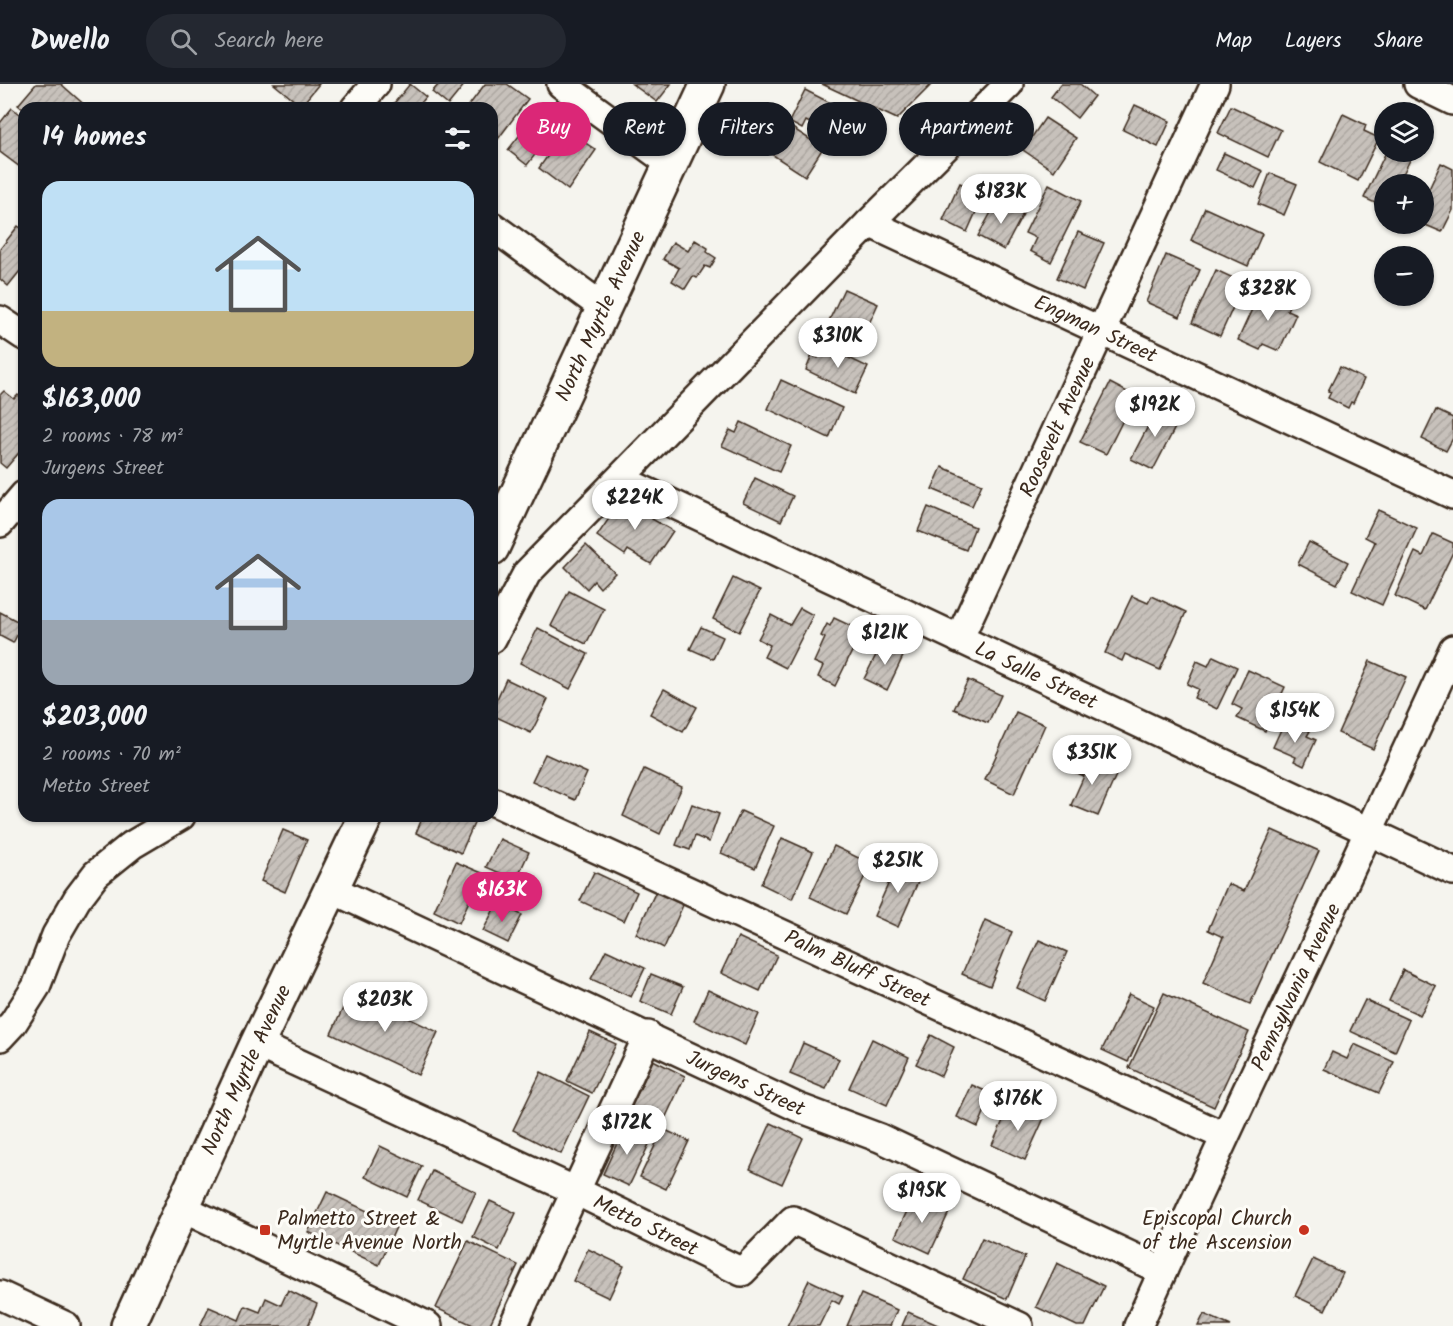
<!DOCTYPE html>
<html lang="en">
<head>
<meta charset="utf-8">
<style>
  :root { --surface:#171b24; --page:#242831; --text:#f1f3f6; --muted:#9ea1a6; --line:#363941; --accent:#db2777 }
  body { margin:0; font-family:Kalam,sans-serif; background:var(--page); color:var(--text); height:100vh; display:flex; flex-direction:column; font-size:22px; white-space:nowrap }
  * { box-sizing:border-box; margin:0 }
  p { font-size:20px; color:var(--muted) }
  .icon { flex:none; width:33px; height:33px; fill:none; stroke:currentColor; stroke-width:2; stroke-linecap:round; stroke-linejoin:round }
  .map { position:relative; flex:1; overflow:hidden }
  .details { position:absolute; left:18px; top:18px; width:480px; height:720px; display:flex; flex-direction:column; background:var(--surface); border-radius:18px; box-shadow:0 2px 4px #0004 }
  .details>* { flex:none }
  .top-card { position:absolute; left:516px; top:18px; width:570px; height:54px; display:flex; gap:12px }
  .buttons { position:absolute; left:1374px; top:18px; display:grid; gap:12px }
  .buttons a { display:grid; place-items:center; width:60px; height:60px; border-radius:50%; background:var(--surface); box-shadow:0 2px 4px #0004; font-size:30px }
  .price { position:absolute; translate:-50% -51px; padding:0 14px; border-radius:21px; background:#fff; color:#222; font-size:20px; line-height:39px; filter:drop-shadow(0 2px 3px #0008) }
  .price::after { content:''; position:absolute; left:50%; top:36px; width:18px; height:14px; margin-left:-9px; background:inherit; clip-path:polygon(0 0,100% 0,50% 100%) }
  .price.selected { background:var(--accent); color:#fff }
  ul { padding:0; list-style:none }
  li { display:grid; align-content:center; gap:12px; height:318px; padding:0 24px }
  li span { display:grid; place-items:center; height:186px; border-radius:18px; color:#555 }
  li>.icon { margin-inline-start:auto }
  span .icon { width:108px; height:108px; fill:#fffc; stroke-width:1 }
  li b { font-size:26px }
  h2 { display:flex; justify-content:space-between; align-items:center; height:72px; padding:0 24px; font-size:26px }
  .chip { padding:0 21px; border-radius:27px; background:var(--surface); box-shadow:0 2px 4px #0004; font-size:21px; line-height:54px }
  .chip.selected { background:var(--accent); color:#fff }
  header { display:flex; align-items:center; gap:36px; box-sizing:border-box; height:84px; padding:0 30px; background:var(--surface); border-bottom:2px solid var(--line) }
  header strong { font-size:28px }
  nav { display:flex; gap:33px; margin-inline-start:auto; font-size:21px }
  .search { width:420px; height:54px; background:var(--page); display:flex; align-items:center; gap:15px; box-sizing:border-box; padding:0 21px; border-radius:33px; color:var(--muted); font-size:22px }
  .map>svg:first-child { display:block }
  .building { fill:url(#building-hatch); stroke:#3b2a1e; stroke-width:1.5 }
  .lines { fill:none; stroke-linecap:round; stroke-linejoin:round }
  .minor-casing { stroke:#3b2a1e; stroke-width:32 }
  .major-casing { stroke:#3b2a1e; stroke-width:38 }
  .minor { stroke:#fdfcf7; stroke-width:27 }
  .major { stroke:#fdfcf7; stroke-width:33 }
  .poi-dot { fill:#c8321e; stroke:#fdfcf7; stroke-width:2 }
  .labels { text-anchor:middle; stroke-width:6; stroke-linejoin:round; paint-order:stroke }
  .street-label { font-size:21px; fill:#3b2a1e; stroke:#fdfcf7 }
  .poi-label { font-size:21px; fill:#3b2a1e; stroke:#fdfcf7; text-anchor:start }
</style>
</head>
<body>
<header>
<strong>Dwello</strong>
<div class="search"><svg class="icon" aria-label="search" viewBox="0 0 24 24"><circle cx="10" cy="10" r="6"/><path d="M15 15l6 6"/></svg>Search here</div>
<nav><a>Map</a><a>Layers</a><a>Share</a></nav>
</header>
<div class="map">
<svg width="1453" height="1242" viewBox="0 0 1453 1242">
  <defs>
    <pattern id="building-hatch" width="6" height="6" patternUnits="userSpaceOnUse" patternTransform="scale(1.5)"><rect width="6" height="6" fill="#c7c1bb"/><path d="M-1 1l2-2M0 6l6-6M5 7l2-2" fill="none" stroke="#aca6a0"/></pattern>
  </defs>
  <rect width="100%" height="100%" fill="#f5f4ee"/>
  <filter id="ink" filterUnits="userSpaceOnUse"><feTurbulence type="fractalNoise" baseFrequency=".0167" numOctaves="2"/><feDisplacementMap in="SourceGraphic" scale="12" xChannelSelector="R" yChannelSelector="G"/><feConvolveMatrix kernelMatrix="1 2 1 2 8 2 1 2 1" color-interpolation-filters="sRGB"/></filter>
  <g filter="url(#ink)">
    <!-- building -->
    <g class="building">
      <path d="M36,0H61L88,24H44L42,22L24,24V26L18,21Z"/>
      <path d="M274,0H319L301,22Z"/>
      <path d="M410,0L426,13L417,24H390Z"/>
      <path d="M439,0H465L448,21L432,8Z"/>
      <path d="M485,0H507L528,15L492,63V24H467Z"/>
      <path d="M632,0H671L657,18Z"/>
      <path d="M822,0H932L897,35Z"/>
      <path d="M1061,0H1080L1094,12L1077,34L1051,13Z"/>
      <path d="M805,6L852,30L839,54L806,37L802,45L789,38Z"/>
      <path d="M1135,21L1170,37L1158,63L1123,46Z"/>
      <path d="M1231,22L1281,46L1268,73L1218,49Z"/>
      <path d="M12,24L24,33V86L0,68V39Z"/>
      <path d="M540,25L559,40L527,81L508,66Z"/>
      <path d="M1343,30L1366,41L1364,47L1379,54L1358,97L1320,78Z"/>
      <path d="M1045,34L1076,54L1054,87L1023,66Z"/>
      <path d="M769,40L783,49L788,41L823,64L805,92L756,60Z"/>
      <path d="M566,46L596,66L568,106L539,84Z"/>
      <path d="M1386,68H1414L1398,100H1384V123L1364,114Z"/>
      <path d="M1224,69L1263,87L1255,104L1216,86Z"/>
      <path d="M1441,79L1453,85V126L1442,148L1423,140L1424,116Z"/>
      <path d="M1270,89L1297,100L1284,131L1258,120Z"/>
      <path d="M960,99L984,110L967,148L943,136Z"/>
      <path d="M1049,100L1081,117L1051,178L1030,167L1036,154L1025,149Z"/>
      <path d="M998,116L1023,130L1004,166L978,152Z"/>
      <path d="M1205,124L1262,150L1248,182L1191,156Z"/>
      <path d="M18,142L24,146V182L8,202L0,195V165Z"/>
      <path d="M1078,148L1104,159L1083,206L1057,194Z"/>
      <path d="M695,156L708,164L707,168L716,174L710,184L705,182L697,194L693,192L685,205L672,197L679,184L663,175L673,158L688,167Z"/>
      <path d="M1166,171L1200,186L1180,233L1146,218Z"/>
      <path d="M1216,186L1244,199L1220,252L1192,239Z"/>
      <path d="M1263,201L1276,207L1273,212L1290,220L1287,226L1296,230L1279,267L1263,260L1260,266L1238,256Z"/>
      <path d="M844,205L878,220L861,257L827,241Z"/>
      <path d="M824,262L868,283L855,310L806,286L812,271L818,274Z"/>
      <path d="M1340,283L1364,295L1353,319L1351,318L1348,324L1328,314L1331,308L1328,307Z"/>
      <path d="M781,296L842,324L829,354L768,325Z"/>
      <path d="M1110,299L1135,312L1106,370L1080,358Z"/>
      <path d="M4,307L14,315L18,311L24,316V363L6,384L0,379V311Z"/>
      <path d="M1158,323L1180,334L1153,386L1131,375Z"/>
      <path d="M1436,326L1453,334V354L1446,367L1422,355Z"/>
      <path d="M741,338L791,362L779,388L722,362L730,346L736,349Z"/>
      <path d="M942,383L982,400L972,422L932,405Z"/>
      <path d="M755,394L793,412L781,437L743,419Z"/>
      <path d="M625,411L655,430L652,435L673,447L651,480L628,466L625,471L597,452Z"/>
      <path d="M928,423L975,443L966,466L918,447Z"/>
      <path d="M1378,426L1417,444L1382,521L1352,507L1375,458L1365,453Z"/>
      <path d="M1433,450L1453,459V468L1425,526L1395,512L1415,468L1423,472Z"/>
      <path d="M1309,458L1348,478L1337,500L1298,480Z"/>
      <path d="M586,461L615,489L600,504L594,497L587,505L565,483Z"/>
      <path d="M733,494L760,507L739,548L713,535Z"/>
      <path d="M569,507L604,525L586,560L551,542Z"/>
      <path d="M1132,512L1148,519L1152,512L1186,528L1160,586L1125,570L1122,577L1105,569Z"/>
      <path d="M800,524L813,531L786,584L764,573L770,561L758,555L771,531L790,541Z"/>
      <path d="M0,528L23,540L13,559L0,552Z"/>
      <path d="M834,534L862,547L835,602L818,593L823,582L814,578L825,554L821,552L827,540L830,542Z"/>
      <path d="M701,543L723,553L713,575L690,565Z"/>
      <path d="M538,544L588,570L570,605L520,579Z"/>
      <path d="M883,557L905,568L887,606L864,595Z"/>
      <path d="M1213,572L1237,583L1217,625L1194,614L1198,605L1187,600L1197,577L1208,582Z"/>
      <path d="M1370,577L1406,593L1373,665L1338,649Z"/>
      <path d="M1248,586L1285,603L1265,647L1237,634L1242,625L1232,620Z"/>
      <path d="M506,595L548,615L531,649L492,631V626Z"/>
      <path d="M968,596L1001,611L988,639L954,625Z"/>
      <path d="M664,605L697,623L683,648L650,630Z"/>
      <path d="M1016,628L1045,641L1014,710L985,696Z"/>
      <path d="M1283,641L1299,648L1301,643L1310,647L1307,652L1316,656L1304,682L1294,677L1296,673L1273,663Z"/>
      <path d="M545,670L587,689L575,716L532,697Z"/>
      <path d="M1076,672L1117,689L1098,732L1071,721L1084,692L1070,686Z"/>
      <path d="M644,685L682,703L660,750L623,732Z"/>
      <path d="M692,720L719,730L709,758L695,752L690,766L676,761Z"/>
      <path d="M741,727L774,742L755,784L721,769Z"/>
      <path d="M423,732H469L476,735L461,769L416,749Z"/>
      <path d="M283,746L307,756L285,808L261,797Z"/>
      <path d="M1272,746L1319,767L1250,920L1203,899L1223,853L1208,846L1228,800L1244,807Z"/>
      <path d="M782,754L813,768L792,815L761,800Z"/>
      <path d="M500,755L529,768L516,796L486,783Z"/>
      <path d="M834,762L871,780L846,830L810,813Z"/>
      <path d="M456,778L482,789L459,839L434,827Z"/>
      <path d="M898,778L922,789L898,843L874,832Z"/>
      <path d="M594,788L637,808L624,837L580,817Z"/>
      <path d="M656,807L684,819L664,864L636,850Z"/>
      <path d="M497,819L522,831L508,859L483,847Z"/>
      <path d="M985,836L1012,848L990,902L962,890Z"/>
      <path d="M738,853L777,871L760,907L721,889Z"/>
      <path d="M1039,856L1067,868L1045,917L1017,904Z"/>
      <path d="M606,866L645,884L631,913L591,895Z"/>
      <path d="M1403,886L1436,902L1420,931L1389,917Z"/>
      <path d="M651,890L683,903L671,930L640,917Z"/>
      <path d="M708,906L759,930L745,961L694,937Z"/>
      <path d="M351,907L438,948L418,991L331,950Z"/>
      <path d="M1164,909L1249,948L1214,1023L1129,984Z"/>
      <path d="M1129,910L1154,922L1128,978L1102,966Z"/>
      <path d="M1365,916L1409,936L1395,968L1350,947Z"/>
      <path d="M590,948L616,960L592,1009L567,997Z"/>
      <path d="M931,951L954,963L941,992L916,980Z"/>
      <path d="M872,955L909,973L887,1021L849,1004Z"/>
      <path d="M803,959L839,975L826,1005L790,990Z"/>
      <path d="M1354,960L1394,978L1379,1009L1324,985L1332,968L1347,975Z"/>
      <path d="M653,976L685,992L662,1041L630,1026Z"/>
      <path d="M541,988L589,1012L561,1070L513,1046Z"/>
      <path d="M972,1001L992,1010L978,1043L957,1033Z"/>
      <path d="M1011,1019L1044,1034L1025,1076L992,1061Z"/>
      <path d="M771,1039L803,1054L782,1100L750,1085Z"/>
      <path d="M625,1042L652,1054L629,1102L603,1090Z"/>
      <path d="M663,1045L689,1057L666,1105L640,1093Z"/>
      <path d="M380,1062L422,1082L407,1113L365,1093Z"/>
      <path d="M432,1087L476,1108L462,1137L418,1116Z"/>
      <path d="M327,1108L397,1141L379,1181L308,1148Z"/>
      <path d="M915,1110L950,1126L930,1169L895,1153Z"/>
      <path d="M490,1117L516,1129L499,1166L473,1153Z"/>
      <path d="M982,1154L1025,1173L1007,1215L963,1195Z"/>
      <path d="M468,1157L518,1181L489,1242H475L436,1224Z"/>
      <path d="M588,1165L624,1182L609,1214L573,1197Z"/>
      <path d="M1313,1175L1343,1189L1325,1226L1295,1212Z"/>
      <path d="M1057,1179L1104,1202L1085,1242H1077L1036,1223Z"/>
      <path d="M809,1196L843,1212L839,1220L832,1216L819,1242H787Z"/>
      <path d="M288,1206L317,1220L308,1242H200L209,1223L239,1236L245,1222L260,1228L266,1214L281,1221Z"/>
      <path d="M861,1210L897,1226L890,1242H847Z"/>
      <path d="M908,1228L940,1242H902Z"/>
      <path d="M1204,1230L1231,1242H1198Z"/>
    </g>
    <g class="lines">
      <defs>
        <g id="minor">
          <path d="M561,0L671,80"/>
          <path d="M1418,0L1453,17"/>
          <path d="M355,24L376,0"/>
          <path id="s1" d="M869,139L1453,411"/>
          <path d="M492,142L604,224"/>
          <path d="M0,236L24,252"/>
          <path id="s2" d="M620,395L1453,787"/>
          <path d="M0,439L24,411"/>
          <path d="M492,555L527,489L869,139L1009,0"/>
          <path id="s3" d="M959,555L1215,0"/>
          <path id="s4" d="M492,717L1224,1052"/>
          <path id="s5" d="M331,805L797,1023L880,1054L1163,1187"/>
          <path d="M0,953L13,939L36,903L56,851L77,815L96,790L132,761L181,732"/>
          <path id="s6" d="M257,960L576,1107L742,1188L793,1136L1019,1242"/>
          <path d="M182,1124L428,1242"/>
          <path d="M0,1211L66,1242"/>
          <path d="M513,1242L648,951"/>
          <path id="s7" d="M1138,1242C1240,1015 1350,792 1453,565"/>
        </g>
        <g id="major">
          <path id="s8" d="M492,464L708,0"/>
          <path id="s9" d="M128,1242L257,960L366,732"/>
        </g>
      </defs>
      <!-- minor casing -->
      <use href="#minor" class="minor-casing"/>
      <!-- major casing -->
      <use href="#major" class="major-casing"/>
      <!-- minor -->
      <use href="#minor" class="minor"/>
      <!-- major -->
      <use href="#major" class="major"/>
    </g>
  </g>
  <!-- markers -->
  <g class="poi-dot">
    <rect x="259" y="1140" width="12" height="12" rx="3"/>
    <circle cx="1304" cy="1146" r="6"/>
  </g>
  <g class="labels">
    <!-- street labels -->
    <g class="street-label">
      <text dy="7" stroke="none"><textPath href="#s8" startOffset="256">North Myrtle Avenue</textPath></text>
      <text dy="7" stroke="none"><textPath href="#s1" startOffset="250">Engman Street</textPath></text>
      <text dy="7" stroke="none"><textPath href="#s3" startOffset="234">Roosevelt Avenue</textPath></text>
      <text dy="7" stroke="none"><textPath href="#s2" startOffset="460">La Salle Street</textPath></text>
      <text dy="7" stroke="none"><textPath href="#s4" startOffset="402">Palm Bluff Street</textPath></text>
      <text dy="7" stroke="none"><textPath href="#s7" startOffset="374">Pennsylvania Avenue</textPath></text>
      <text dy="7" stroke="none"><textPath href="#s9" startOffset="282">North Myrtle Avenue</textPath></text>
      <text dy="7" stroke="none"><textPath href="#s5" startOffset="458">Jurgens Street</textPath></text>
      <text dy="7" stroke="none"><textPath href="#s6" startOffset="429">Metto Street</textPath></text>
    </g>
    <!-- poi labels -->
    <g class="poi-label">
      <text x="277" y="1141">Palmetto Street &amp;<tspan x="277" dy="24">Myrtle Avenue North</tspan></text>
      <text x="1292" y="1141" text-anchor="end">Episcopal Church<tspan x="1292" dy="24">of the Ascension</tspan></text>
    </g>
  </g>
</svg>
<div class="buttons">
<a><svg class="icon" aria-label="layers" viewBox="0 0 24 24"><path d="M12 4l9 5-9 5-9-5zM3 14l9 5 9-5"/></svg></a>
<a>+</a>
<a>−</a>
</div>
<b class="price" style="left:1001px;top:141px">$183K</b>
<b class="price" style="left:1268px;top:238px">$328K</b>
<b class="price" style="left:838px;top:285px">$310K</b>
<b class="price" style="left:1155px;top:354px">$192K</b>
<b class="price" style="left:635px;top:447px">$224K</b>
<b class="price" style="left:885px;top:582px">$121K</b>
<b class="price" style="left:1295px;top:660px">$154K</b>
<b class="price" style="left:1092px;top:702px">$351K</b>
<b class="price" style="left:898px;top:810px">$251K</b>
<b class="price selected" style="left:502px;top:839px">$163K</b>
<b class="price" style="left:385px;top:949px">$203K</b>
<b class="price" style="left:1018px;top:1048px">$176K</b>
<b class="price" style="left:627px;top:1072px">$172K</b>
<b class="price" style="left:922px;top:1140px">$195K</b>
<div class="top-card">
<a class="chip selected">Buy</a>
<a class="chip">Rent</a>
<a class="chip">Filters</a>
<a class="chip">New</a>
<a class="chip">Apartment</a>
</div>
<section class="details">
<h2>14 homes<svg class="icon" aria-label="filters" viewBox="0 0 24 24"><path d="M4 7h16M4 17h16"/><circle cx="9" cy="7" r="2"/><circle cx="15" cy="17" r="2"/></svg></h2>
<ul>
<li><span style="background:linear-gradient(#bfe0f5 70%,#c2b280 0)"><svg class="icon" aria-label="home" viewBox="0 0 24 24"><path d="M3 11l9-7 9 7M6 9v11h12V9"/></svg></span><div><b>$163,000</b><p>2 rooms · 78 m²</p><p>Jurgens Street</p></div></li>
<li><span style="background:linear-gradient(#a9c7e8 65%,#9aa5b1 0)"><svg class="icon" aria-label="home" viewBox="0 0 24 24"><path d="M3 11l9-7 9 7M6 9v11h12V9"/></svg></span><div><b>$203,000</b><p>2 rooms · 70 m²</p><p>Metto Street</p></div></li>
</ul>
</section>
</div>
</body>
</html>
